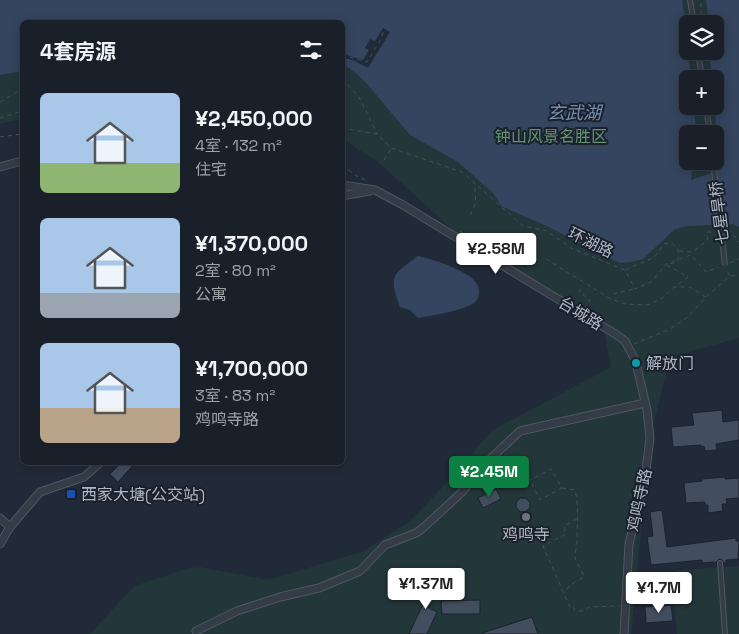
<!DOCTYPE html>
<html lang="zh">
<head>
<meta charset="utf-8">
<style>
  :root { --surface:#19202a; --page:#222832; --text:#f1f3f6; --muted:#9fa3a8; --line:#373e47; --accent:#0b8043 }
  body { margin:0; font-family:"Space Grotesk","Noto Sans SC",sans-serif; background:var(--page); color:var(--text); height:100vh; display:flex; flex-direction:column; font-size:19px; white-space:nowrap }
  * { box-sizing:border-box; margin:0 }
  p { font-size:16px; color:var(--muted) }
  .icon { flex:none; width:28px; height:28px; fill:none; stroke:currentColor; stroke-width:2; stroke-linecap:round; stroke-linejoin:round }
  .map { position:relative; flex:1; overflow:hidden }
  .side { position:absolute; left:20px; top:20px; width:325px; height:445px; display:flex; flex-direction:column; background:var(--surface); border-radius:8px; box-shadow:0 2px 12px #0003,0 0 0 1px var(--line) }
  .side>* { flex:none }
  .fabs { position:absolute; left:679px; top:15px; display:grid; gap:10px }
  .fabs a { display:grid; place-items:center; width:45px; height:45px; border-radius:8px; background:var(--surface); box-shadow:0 2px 12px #0003,0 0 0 1px var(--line); font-size:25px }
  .price { position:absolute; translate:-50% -42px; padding:0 11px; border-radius:5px; background:#fff; color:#222; font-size:16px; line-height:32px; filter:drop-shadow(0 1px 2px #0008) }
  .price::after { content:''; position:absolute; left:50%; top:30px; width:15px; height:11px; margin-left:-8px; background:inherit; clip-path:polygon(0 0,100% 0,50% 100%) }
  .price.active { background:var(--accent); color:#fff }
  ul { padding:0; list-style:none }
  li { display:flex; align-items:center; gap:15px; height:125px; padding:0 20px }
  li span { display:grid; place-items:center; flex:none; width:140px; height:100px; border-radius:8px; color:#555 }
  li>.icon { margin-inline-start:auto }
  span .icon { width:60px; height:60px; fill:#fffc; stroke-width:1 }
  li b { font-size:21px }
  h2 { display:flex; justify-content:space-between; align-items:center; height:60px; padding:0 20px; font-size:21px }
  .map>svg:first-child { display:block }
  .green { fill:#233639; fill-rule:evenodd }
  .water { fill:#35455f }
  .pier { fill:#212a38 }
  .building { fill:#424d5d; stroke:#1c232f }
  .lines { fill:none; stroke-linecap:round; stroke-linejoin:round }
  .lane-casing { stroke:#4f5763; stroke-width:6 }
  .street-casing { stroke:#4f5763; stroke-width:9 }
  .path { stroke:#405356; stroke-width:1; stroke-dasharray:4 4; stroke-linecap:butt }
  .lane { stroke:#343c48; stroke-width:4 }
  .street { stroke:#343c48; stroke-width:7 }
  .lane-bridge-casing { stroke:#4f5763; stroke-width:6; stroke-linecap:butt }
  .lane-bridge { stroke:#343c48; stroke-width:4 }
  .culture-dot { fill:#0f9aa8; stroke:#1a212d; stroke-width:2 }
  .transit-dot { fill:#1a4fb4; stroke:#1a212d; stroke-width:2 }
  .worship-dot { fill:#6b7280; stroke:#1a212d; stroke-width:2 }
  .labels { text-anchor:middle; stroke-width:4; stroke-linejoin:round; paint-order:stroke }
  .park-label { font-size:16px; fill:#669573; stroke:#1a212d }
  .street-label { font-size:16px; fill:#afb7c5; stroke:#1a212d }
  .poi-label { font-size:16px; fill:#afb7c5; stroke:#1a212d; text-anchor:start }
  .water-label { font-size:18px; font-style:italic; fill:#778dad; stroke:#1a212d }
</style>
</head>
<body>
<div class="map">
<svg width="739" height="634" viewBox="0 0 739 634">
  <rect width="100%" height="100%" fill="#212a38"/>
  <!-- green -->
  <g class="green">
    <path d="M0,0H739V338L670,357L650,438L631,634H90L134,586L195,566L268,580L364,551L411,520L455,474L491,431L611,367L603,326L487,261L377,161L343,140L342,22H22V119L0,124ZM688,24H715V51H688ZM688,79H715V106H688ZM688,134H715V161H688Z"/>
    <path d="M739,566V634H677L672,577L674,572L680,570Z"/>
  </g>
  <!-- water -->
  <g class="water">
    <path d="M0,0H682L686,23L687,24L688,51L691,79H688V106H694L696,130V134H688V161H693L691,180L720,170L723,163C714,136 715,107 715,79H712L709,51H715V24H701L708,17L706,0H739V227L733,224L688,226L675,229L643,259L631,262L620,263L604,256L549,227L501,206L493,193L458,162L410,135L368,85L357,74L343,64L342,22H22V71L0,75Z"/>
    <path d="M418,256C433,260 479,272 479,291C479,296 478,299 475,302C464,311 433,315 418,318L410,310L400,307C389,275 391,276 418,256Z"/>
  </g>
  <!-- pier -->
  <path class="pier" d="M383,28L390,32L368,68L353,60L343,58V54L363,60L369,50L365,48L370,39L375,41Z"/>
  <!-- building -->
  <g class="building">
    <path d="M722,410L723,422L739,420V440L716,444L717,450L705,451L704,446L701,447V445L673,447L671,427L694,425L692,413Z"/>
    <path d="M122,462H136L118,482L110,474Z"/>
    <path d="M725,477V479L739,478V498L726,499L727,504H722L723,511L708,513V505H705V502L686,503L684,483L702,481V479Z"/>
    <path d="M496,489L501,499L483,508L478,498Z"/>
    <circle cx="523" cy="505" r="7"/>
    <path d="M662,510L667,547L736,538V541H739L738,559L726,560V563H724L722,560L719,559L714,564V562L702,563V560L651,565L647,537L653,536L650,512Z"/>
    <path d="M433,578L442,584L427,607L437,612L427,634H409L424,602L419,599Z"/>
    <path d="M480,600V614H442L441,601Z"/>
    <path d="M671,605L673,621L646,623L645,607Z"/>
    <path d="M532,617L538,634H482V633Z"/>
  </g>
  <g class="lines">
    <defs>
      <g id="lane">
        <path d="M690,0L694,24"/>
        <path d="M698,51L702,79"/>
        <path d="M706,106L710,134"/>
        <path d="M720,563L725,634"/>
      </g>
      <g id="street">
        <path d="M0,167L22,161"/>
        <path d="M342,185L375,190L403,205L617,335L625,341L635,360"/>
        <path d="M342,196L370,191"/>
        <path d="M0,518L10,527"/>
        <path d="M0,544L10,527L40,492L84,477L101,462"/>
        <path d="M196,631L237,611L280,597L319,588L360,571L385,545L416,533L423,528L461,493L487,462L520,431L645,403"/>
        <path d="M624,634L629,544L645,478L650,438L647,410L637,367"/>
      </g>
    </defs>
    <!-- lane casing -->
    <use href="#lane" class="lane-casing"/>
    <!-- street casing -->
    <use href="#street" class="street-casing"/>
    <!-- path -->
    <g class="path">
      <path d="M700,22H701V0"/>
      <path d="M342,55L367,62L381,39L384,30"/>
      <path d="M342,79L359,97L377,134"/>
      <path d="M0,102L22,89"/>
      <path d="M0,118L22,111"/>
      <path d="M342,128L377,134L391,148L462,172L523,226L547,231L571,248L625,270L635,289L651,282L666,264L691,255L706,272L719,267"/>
      <path d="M0,137L22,134"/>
      <path d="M384,160L391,149"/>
      <path d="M342,165L355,175L367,181"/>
      <path d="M470,215C477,204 476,196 474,183"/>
      <path d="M460,231L493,251"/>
      <path d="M727,232H731L739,242"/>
      <path d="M679,251L692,252L707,241L708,232H716"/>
      <path d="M546,259L611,299L625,304L647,305L661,299L674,287"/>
      <path d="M730,263L739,259"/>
      <path d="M667,265L688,277L674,287H690L705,297"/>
      <path d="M626,270C640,261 656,263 663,244L672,243C679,250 680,253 677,262L670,264"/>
      <path d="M731,276L739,275"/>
      <path d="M581,289L579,292L590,300L585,307"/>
      <path d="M613,294L634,289"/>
      <path d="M634,344L670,329L688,317L706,297L730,276L727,270"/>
      <path d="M518,479L530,480L540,500L562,488L551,469L530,480"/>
      <path d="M562,488L575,490C579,507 577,523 577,541C577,546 575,551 575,556C575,562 583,571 584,577L570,585L564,593"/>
      <path d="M577,519L564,526L566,534L543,546L570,607L573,606L575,611H581L589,607L619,606"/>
    </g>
    <!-- lane -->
    <use href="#lane" class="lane"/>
    <!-- street -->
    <use href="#street" class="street"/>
    <defs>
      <path id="lane-bridge" d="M713,161L725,265"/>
    </defs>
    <!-- lane-bridge casing -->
    <use href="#lane-bridge" class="lane-bridge-casing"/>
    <!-- lane-bridge -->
    <use href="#lane-bridge" class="lane-bridge"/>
  </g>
  <!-- markers -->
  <circle class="culture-dot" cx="636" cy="363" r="5"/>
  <rect class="transit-dot" x="66" y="489" width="10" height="10" rx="2.5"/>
  <circle class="worship-dot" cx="526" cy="517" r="5"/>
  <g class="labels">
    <!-- park labels -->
    <g class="park-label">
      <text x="551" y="142">钟山风景名胜区</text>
    </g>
    <!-- street labels -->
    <g class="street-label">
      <text transform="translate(719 213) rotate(-97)" y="6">七星旱桥</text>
      <text transform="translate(591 242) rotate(26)" y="6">环湖路</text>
      <text transform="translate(581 313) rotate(31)" y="6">台城路</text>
      <text transform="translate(639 500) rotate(-78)" y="6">鸡鸣寺路</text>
    </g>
    <!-- poi labels -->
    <g class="poi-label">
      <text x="646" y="369">解放门</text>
      <text x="81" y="500">西家大塘(公交站)</text>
      <text x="526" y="540" text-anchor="middle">鸡鸣寺</text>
    </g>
    <!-- water labels -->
    <g class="water-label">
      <text x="574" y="119">玄武湖</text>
    </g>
  </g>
</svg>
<div class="fabs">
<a><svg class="icon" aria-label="layers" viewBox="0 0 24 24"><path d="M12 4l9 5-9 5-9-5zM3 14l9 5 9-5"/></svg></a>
<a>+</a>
<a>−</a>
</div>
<b class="price" style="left:496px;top:275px">¥2.58M</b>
<b class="price active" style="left:489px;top:498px">¥2.45M</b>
<b class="price" style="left:426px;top:610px">¥1.37M</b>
<b class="price" style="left:659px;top:614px">¥1.7M</b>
<section class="side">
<h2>4套房源<svg class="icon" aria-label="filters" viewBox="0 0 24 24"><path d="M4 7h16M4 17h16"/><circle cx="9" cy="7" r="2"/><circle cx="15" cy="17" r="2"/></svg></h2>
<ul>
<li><span style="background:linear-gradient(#a9c7e8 70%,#8fb573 0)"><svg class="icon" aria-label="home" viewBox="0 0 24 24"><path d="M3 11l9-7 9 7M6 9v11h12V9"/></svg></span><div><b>¥2,450,000</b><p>4室 · 132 m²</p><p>住宅</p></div></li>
<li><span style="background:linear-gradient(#a9c7e8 75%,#9aa5b1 0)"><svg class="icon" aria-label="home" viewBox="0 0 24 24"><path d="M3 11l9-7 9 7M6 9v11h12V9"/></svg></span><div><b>¥1,370,000</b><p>2室 · 80 m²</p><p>公寓</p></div></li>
<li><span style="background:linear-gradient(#a9c7e8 65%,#b9a48a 0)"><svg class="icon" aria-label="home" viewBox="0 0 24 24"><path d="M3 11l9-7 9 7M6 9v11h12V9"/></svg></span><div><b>¥1,700,000</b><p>3室 · 83 m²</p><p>鸡鸣寺路</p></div></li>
</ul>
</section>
</div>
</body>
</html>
